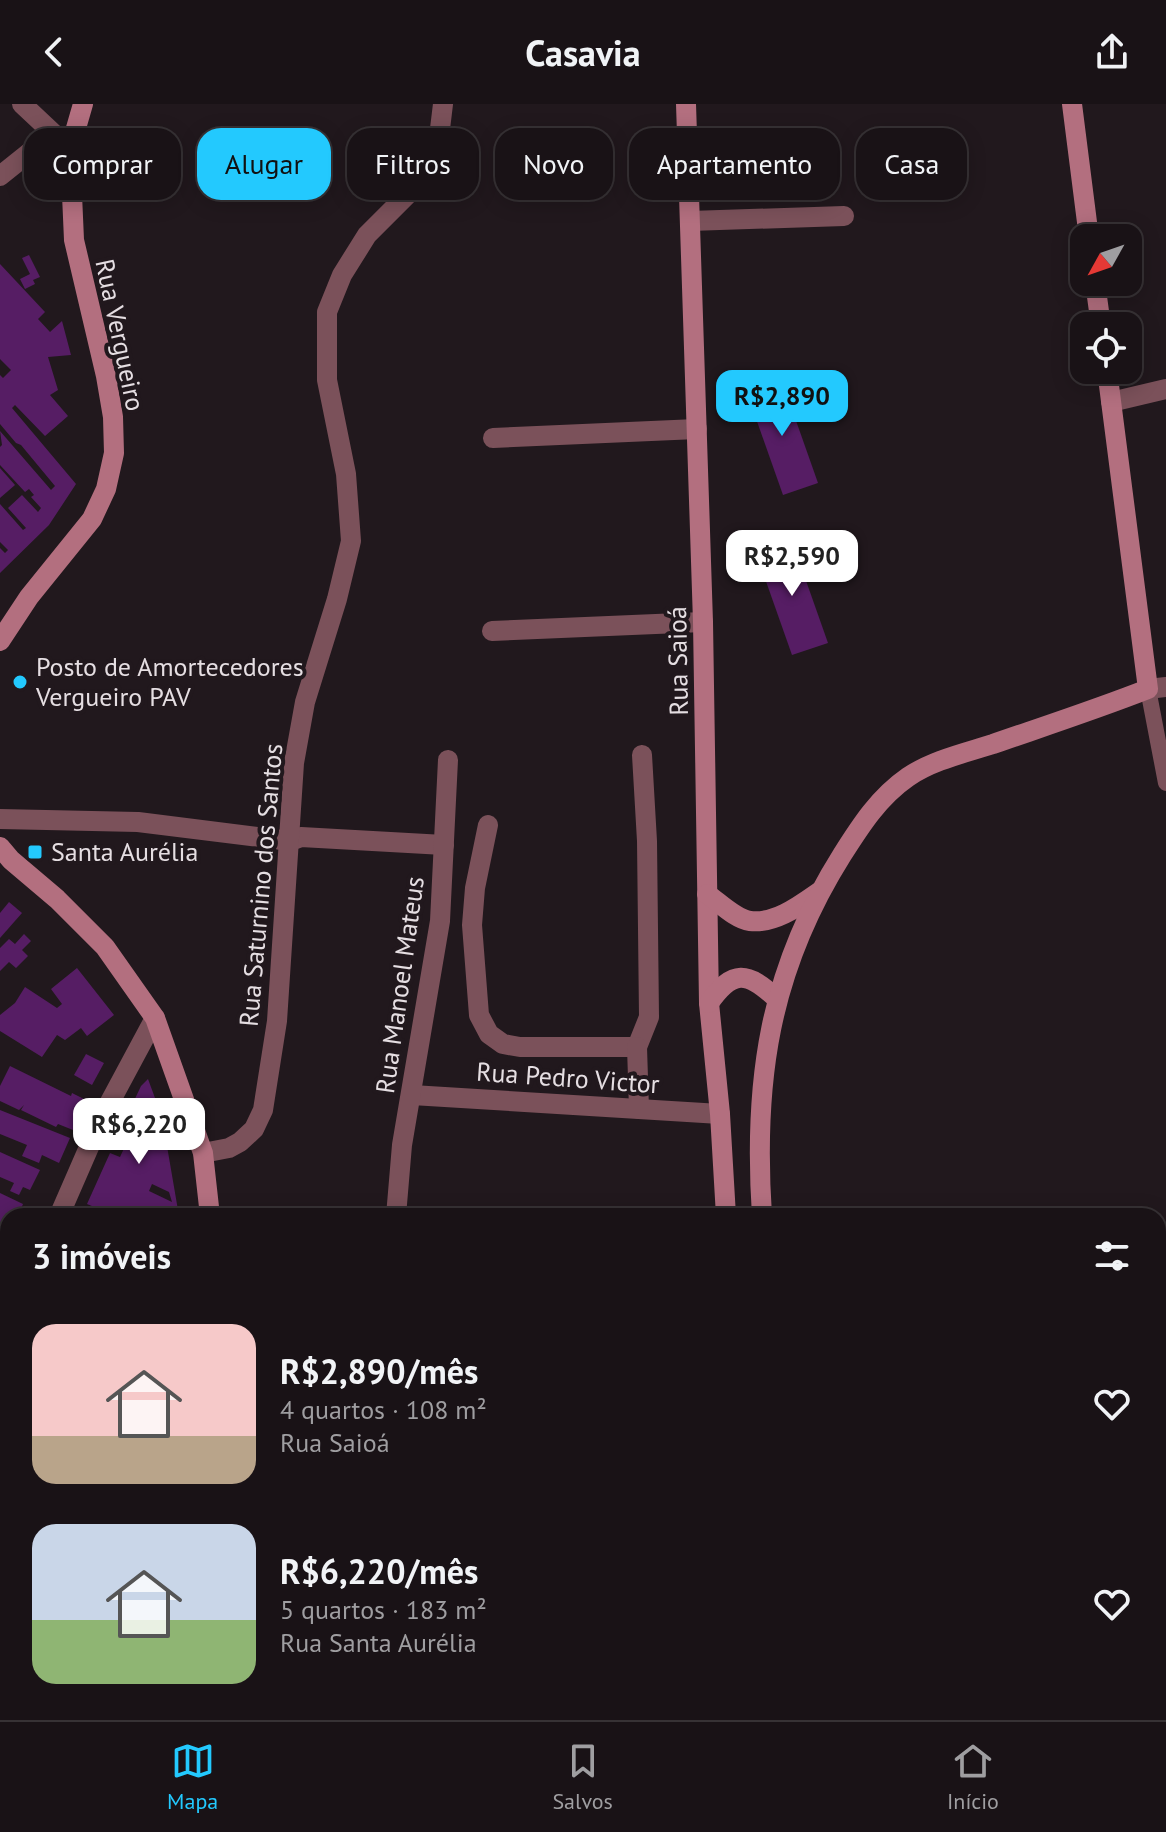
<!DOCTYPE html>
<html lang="pt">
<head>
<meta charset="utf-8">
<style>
  :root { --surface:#191216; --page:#221b1f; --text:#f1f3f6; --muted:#9f9ea1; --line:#373235; --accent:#23c9fe }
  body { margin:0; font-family:"PT Sans",sans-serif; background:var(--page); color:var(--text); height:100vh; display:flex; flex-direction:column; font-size:30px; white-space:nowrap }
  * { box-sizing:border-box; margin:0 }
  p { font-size:26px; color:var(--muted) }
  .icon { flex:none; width:44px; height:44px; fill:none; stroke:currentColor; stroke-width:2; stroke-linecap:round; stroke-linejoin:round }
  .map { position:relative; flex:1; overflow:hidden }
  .drawer { position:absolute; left:0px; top:1104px; width:1166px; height:512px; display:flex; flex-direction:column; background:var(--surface); border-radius:24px 24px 0 0; box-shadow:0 4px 20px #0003,0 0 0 2px var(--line) }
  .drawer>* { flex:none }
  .banner { position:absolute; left:24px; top:24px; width:1118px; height:72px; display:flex; gap:16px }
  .needle { width:52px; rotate:230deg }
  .buttons { position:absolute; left:1070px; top:120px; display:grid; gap:16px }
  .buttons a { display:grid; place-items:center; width:72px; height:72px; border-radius:16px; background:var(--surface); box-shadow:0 4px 20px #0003,0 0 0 2px var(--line); font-size:40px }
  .price { position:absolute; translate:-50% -68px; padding:0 18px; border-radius:16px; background:#fff; color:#222; font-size:26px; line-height:52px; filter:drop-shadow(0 2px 4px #0008) }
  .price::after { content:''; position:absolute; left:50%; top:48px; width:24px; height:18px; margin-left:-12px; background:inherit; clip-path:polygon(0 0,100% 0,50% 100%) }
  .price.on { background:var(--accent); color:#111 }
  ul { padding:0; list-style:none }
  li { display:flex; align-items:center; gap:24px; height:200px; padding:0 32px }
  li span { display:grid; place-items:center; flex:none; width:224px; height:160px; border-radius:24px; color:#555 }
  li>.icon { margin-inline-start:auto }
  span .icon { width:96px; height:96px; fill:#fffc; stroke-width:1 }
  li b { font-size:34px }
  h2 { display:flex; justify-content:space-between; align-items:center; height:96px; padding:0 32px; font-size:34px }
  .pill { padding:0 28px; border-radius:24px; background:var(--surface); box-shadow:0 4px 20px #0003,0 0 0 2px var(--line); font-size:28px; line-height:72px }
  .pill.on { background:var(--accent); color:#111 }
  header { display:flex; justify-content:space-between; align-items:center; height:104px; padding:0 32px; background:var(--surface); font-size:36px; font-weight:600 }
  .tabs { display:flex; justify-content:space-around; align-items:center; height:112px; border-top:2px solid var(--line); background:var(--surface); font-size:22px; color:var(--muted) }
  .tabs a { display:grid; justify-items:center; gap:4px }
  .tabs .on { color:var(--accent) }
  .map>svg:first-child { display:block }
  .park { fill:#530f0b }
  .building { fill:#561d64; fill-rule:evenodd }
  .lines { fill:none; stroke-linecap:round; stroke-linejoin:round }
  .lane { stroke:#7b515a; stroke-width:16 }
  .street { stroke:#7b515a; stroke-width:20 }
  .secondary { stroke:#b36f7f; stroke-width:20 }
  .rail-casing { stroke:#8e868a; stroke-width:9 }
  .rail { stroke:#21181d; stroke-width:6; stroke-dasharray:18; stroke-linecap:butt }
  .poi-dot { fill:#23c9fe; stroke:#21181d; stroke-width:3 }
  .labels { text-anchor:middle; stroke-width:8; stroke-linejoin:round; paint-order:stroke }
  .street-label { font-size:26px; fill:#e5dee2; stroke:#21181d }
  .poi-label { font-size:26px; fill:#e5dee2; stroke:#21181d; text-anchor:start }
</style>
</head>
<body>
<header><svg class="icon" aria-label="back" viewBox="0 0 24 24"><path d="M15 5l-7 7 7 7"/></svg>Casavia<svg class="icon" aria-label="share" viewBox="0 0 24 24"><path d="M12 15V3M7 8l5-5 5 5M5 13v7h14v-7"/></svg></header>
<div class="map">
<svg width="1166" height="1616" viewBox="0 0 1166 1616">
  <rect width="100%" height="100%" fill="#21181d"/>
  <!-- park -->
  <g class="park">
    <path d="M1166,1503V1616H1081L1079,1608H1158V1505Z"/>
    <path d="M116,1608H209V1616H112Z"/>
  </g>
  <!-- building -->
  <g class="building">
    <path d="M29,151L40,173L33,176L35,180L25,185L20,175L30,170L22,154Z"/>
    <path d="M0,160L45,208L38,215L50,228L62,217L71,251L48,253L58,286L50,291L68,312L45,332L15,301L12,304L76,380L49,421L0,469V444L5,449L8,446L0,438V400L23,426L26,424L8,404L22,391L38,408L41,404L31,393L34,391L29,385L25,388L0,361V343L2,341L0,327L51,386L55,382L21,341L16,339L0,320V271L3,274L11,266L0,255Z"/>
    <path d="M782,277L818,379L783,391L747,289Z"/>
    <path d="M0,364L15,381L0,394Z"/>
    <path d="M792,437L828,539L792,551L756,449Z"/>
    <path d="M9,798L22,809L0,834V809Z"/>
    <path d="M24,830L31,837L22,846L28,852L16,864L9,858L0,867V844L9,835L15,840Z"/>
    <path d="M77,864L114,911L87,932L81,924L65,936L57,931L42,953L0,927V911L15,899L25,883L57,904L62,900L51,885Z"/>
    <path d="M86,950L104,959L92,981L74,971Z"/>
    <path d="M10,962L71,992L72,989L84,995L73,1026L58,1020L56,1023L21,1006L24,1001L19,1006L0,997V982Z"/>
    <path d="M148,975L162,1013L179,1112H116L87,1100L110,1049L120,1053L127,1038L117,1033L141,982ZM152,1080L169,1088L172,1098L149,1087Z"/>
    <path d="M0,1006L70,1034L59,1059L42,1051L39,1059L22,1052L27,1041L0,1030Z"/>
    <path d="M0,1048L40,1066L30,1086L23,1083L19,1091L10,1087L14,1079L0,1073Z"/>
    <path d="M0,1089L23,1100L18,1112H8V1131L0,1127Z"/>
    <path d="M3,1286L8,1288V1330L1,1327L8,1312L0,1308Z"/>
    <path d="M0,1333L8,1337V1371L0,1368Z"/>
    <path d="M0,1371L8,1375V1398L0,1395Z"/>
    <path d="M4,1399L8,1401V1431L1,1443L8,1446L6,1504L0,1502V1402L3,1403Z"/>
    <path d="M0,1504L8,1508V1589L0,1585V1532L2,1526L0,1525Z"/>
    <path d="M966,1608H1040L1042,1616H968Z"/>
  </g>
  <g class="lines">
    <!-- lane -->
    <g class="lane">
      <path d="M1148,585L1166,679"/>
      <path d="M689,1608L691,1616"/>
      <path d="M756,1608L757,1610"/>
    </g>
    <!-- street -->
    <g class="street">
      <path d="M22,0L70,45"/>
      <path d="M0,72L35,44L70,45"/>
      <path d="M690,117L844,112"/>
      <path d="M1111,298L1166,285"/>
      <path d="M493,334L697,325"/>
      <path d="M492,527L703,518"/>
      <path d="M1148,585L1166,583"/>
      <path d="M0,715L138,718L290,737L301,733L444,741"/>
      <path d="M488,721L475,784L472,821L479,911L489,930L503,940L520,943H637L649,913L647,737L642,651"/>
      <path d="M637,943L639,1005"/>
      <path d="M412,991L720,1010"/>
      <path d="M203,1049L229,1044L240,1038L254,1025L263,1006L277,917L294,659L305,598L337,495L351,437L346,370L327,276V208L342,171L367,131L419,79L436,58L443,0"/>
      <path d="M59,1112L103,1011L155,914"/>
      <path d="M396,1112L402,1041L440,817L448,656"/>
      <path d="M0,1139L8,1143"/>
      <path d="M0,1245L8,1227"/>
      <path d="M1158,1473L1166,1471"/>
      <path d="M0,1605L25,1616"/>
      <path d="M89,1616L93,1608"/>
    </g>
    <!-- secondary -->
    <g class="secondary">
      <path d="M686,0L703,518L709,899L720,1010L726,1112"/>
      <path d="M1072,0L1089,134"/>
      <path d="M1095,178L1101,222"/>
      <path d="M0,537L29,493L92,415L106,385L114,349L113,313L106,272L74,136L70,45L83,0"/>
      <path d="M0,743L11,756L57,795L105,843L155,914L203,1049L210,1112"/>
      <path d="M707,790C719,798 735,815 750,817C775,820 799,802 819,788"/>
      <path d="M709,899C733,865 747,867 777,895"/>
      <path d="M762,1112C753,977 769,867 842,751C861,721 879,693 908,673C933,656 965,649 993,640C1045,622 1097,605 1148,585L1107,266"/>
      <path d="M218,1608V1616"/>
      <path d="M837,1608L840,1616"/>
      <path d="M895,1608L898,1616"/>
    </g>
    <defs>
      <g id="rail">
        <path d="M980,1608L982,1616"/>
        <path d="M1027,1608L1029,1616"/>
      </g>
    </defs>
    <!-- rail casing -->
    <use href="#rail" class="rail-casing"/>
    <!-- rail -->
    <use href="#rail" class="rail"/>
  </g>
  <!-- markers -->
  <g class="poi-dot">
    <circle cx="20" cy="578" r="8"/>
    <rect x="27" y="740" width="16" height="16" rx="4"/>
  </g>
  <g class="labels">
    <!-- street labels -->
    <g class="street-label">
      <text transform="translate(120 231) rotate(78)" y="9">Rua Vergueiro</text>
      <text transform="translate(678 557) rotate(-91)" y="9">Rua Saioá</text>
      <text transform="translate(261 781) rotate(-85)" y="9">Rua Saturnino dos Santos</text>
      <text transform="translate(400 881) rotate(-82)" y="9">Rua Manoel Mateus</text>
      <text transform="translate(568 974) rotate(4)" y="9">Rua Pedro Victor</text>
    </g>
    <!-- poi labels -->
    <g class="poi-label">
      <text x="36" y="572">Posto de Amortecedores<tspan x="36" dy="30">Vergueiro PAV</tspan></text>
      <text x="51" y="757">Santa Aurélia</text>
    </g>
  </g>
</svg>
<div class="buttons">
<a><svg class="needle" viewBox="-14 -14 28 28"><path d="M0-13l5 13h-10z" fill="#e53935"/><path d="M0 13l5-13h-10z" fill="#9f9ea1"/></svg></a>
<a><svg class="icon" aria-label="locate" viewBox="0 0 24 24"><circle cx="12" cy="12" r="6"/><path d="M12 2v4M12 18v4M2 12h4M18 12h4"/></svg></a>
</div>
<b class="price on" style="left:782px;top:334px">R$2,890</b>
<b class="price" style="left:792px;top:494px">R$2,590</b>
<b class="price" style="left:139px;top:1062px">R$6,220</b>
<div class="banner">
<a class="pill">Comprar</a>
<a class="pill on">Alugar</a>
<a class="pill">Filtros</a>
<a class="pill">Novo</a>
<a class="pill">Apartamento</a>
<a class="pill">Casa</a>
</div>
<section class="drawer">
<h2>3 imóveis<svg class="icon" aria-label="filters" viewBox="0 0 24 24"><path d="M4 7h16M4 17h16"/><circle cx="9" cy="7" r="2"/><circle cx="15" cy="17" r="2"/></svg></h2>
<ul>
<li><span style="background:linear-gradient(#f6c9c9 70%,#b9a48a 0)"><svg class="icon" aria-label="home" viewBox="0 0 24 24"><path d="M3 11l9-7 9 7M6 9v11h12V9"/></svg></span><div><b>R$2,890/mês</b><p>4 quartos · 108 m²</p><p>Rua Saioá</p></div><svg class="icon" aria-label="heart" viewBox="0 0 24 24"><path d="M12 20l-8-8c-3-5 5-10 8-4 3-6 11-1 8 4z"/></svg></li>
<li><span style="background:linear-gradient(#c9d6e8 60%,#8fb573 0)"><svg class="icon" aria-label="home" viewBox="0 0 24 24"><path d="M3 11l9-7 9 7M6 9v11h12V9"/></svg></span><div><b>R$6,220/mês</b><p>5 quartos · 183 m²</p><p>Rua Santa Aurélia</p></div><svg class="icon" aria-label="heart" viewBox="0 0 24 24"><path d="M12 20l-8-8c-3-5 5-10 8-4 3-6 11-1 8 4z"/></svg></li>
</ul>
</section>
</div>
<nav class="tabs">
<a class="on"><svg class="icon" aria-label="map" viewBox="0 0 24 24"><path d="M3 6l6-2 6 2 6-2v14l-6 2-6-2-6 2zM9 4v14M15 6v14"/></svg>Mapa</a>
<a><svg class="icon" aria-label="saved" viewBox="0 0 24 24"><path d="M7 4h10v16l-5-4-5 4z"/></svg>Salvos</a>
<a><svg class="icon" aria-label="home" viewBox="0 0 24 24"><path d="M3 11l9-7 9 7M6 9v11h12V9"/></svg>Início</a>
</nav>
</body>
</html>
